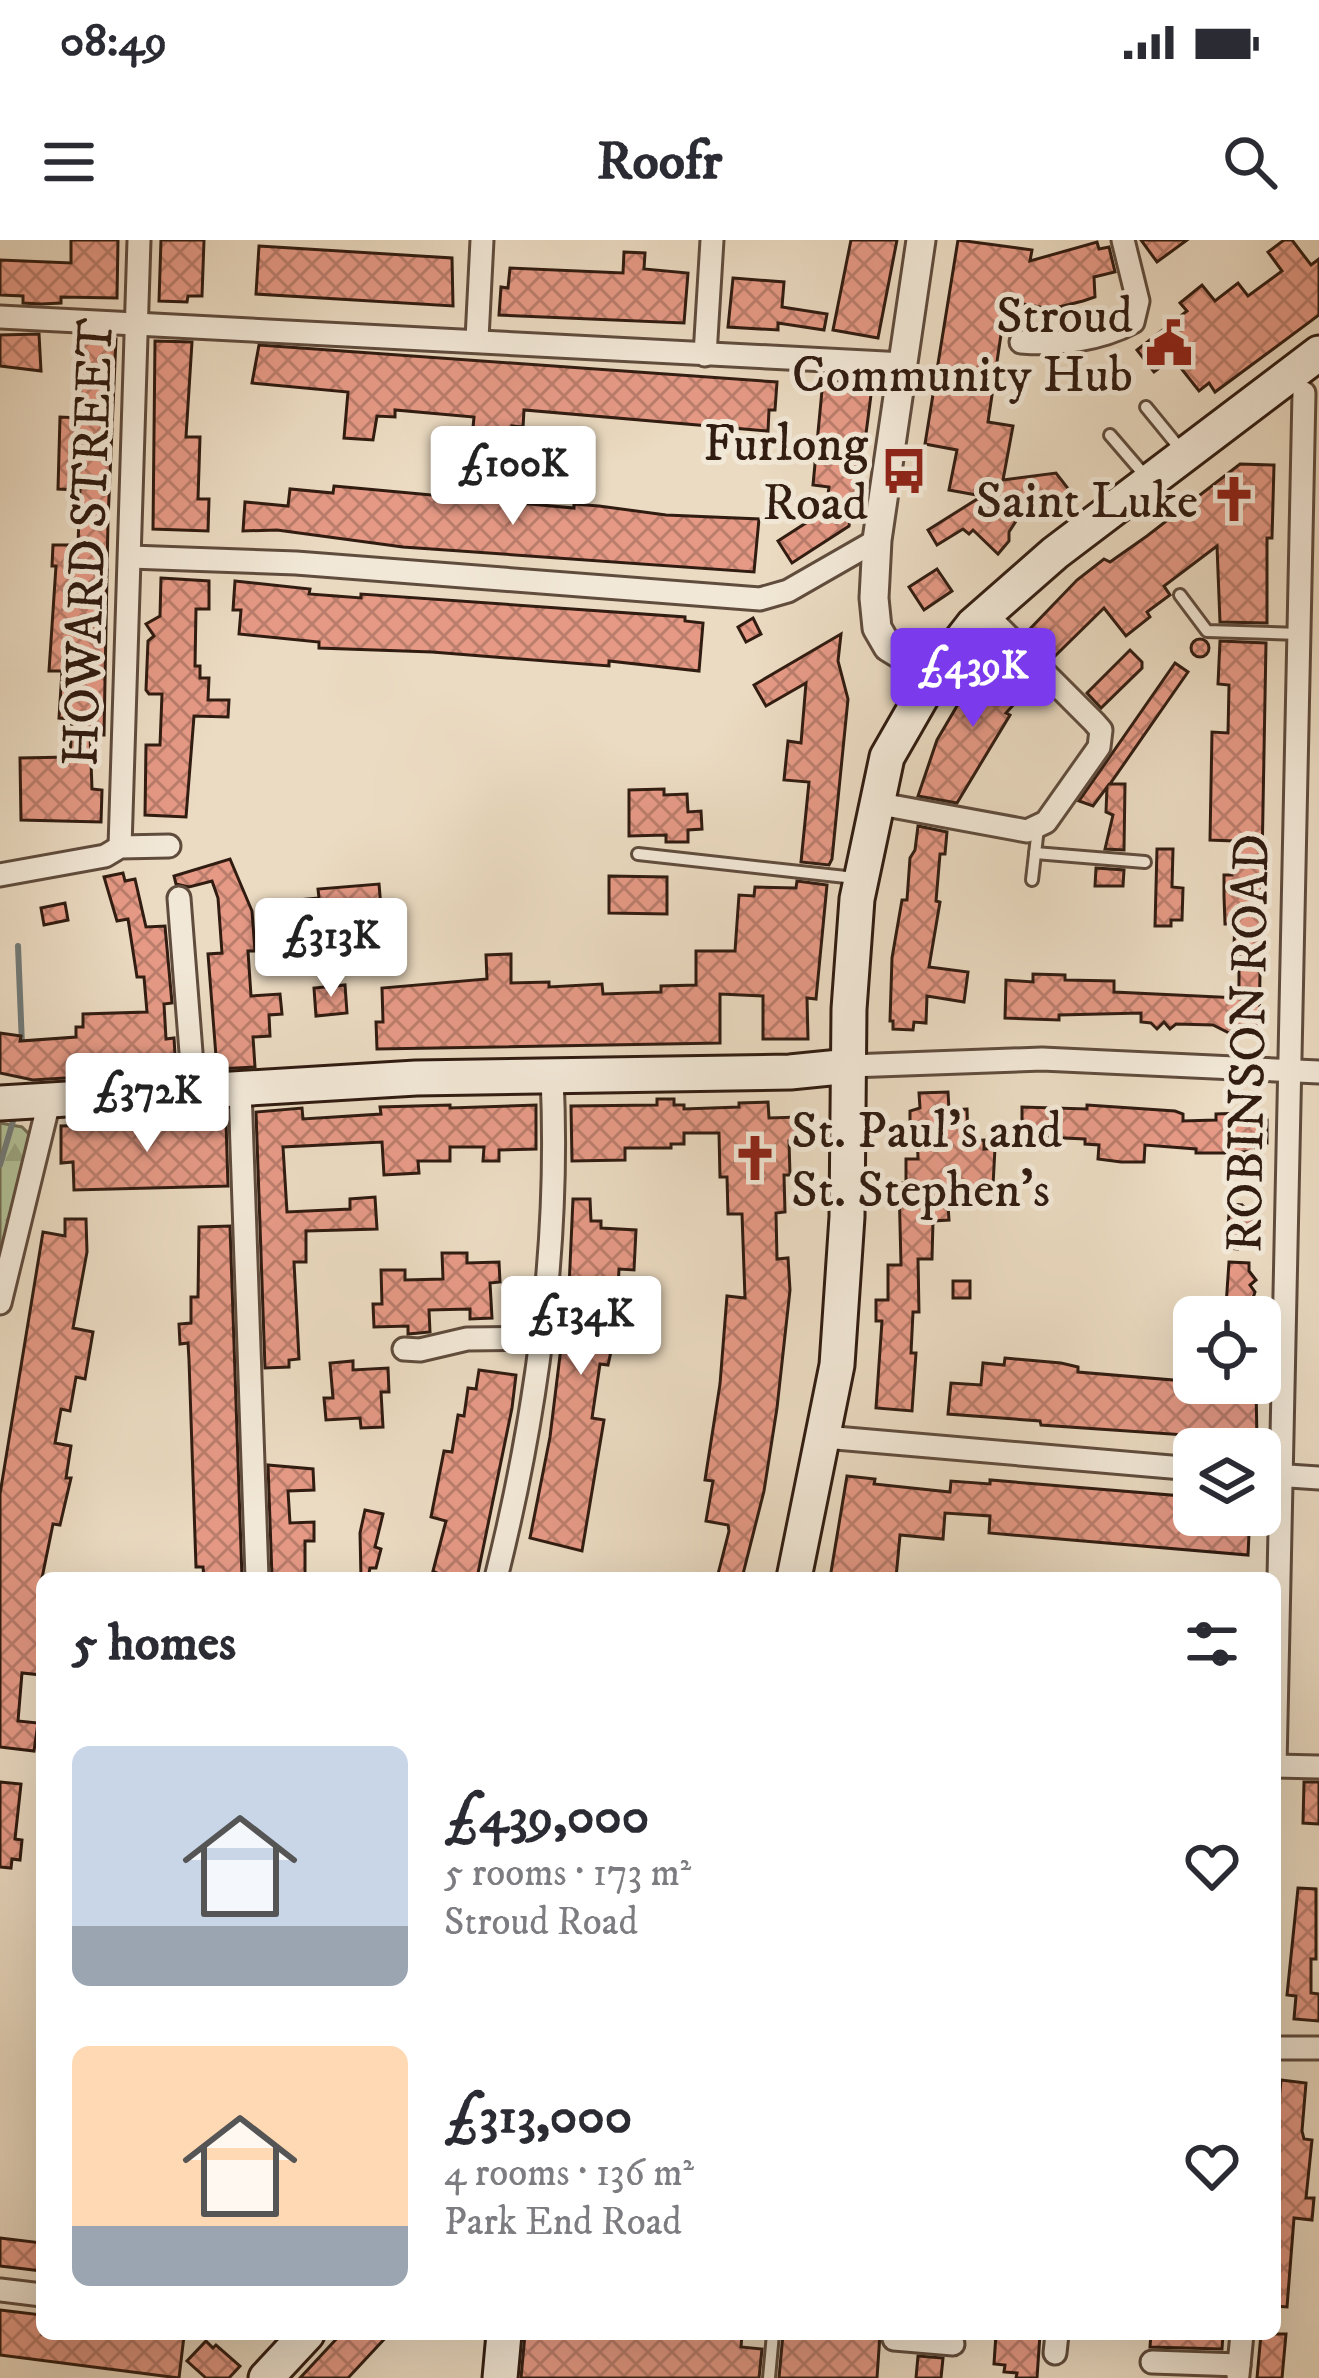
<!DOCTYPE html>
<html lang="en">
<head>
<meta charset="utf-8">
<style>
  :root { --surface:#fff; --page:#f7f7f7; --text:#2b2b33; --muted:#7c7c81; --accent:#7c3aed }
  body { margin:0; font-family:"IM FELL DW Pica",serif; background:var(--page); color:var(--text); height:100vh; display:flex; flex-direction:column; font-size:45px; white-space:nowrap }
  * { box-sizing:border-box; margin:0 }
  p { font-size:39px; color:var(--muted) }
  .icon { flex:none; width:66px; height:66px; fill:none; stroke:currentColor; stroke-width:2; stroke-linecap:round; stroke-linejoin:round }
  .map { position:relative; flex:1; overflow:hidden }
  .details { position:absolute; left:36px; top:1332px; width:1245px; height:768px; display:flex; flex-direction:column; background:var(--surface); border-radius:18px; box-shadow:0 12px 48px #0002 }
  .details>* { flex:none }
  .controls { position:absolute; left:1173px; top:1056px; display:grid; gap:24px }
  .controls a { display:grid; place-items:center; width:108px; height:108px; border-radius:18px; background:var(--surface); box-shadow:0 12px 48px #0002; font-size:60px }
  .price { position:absolute; translate:-50% -102px; padding:0 27px; border-radius:12px; background:#fff; color:#222; font-size:39px; line-height:78px; filter:drop-shadow(0 3px 6px #0008) }
  .price::after { content:''; position:absolute; left:50%; top:72px; width:36px; height:27px; margin-left:-18px; background:inherit; clip-path:polygon(0 0,100% 0,50% 100%) }
  .price.on { background:var(--accent); color:#fff }
  ul { padding:0; list-style:none }
  li { display:flex; align-items:center; gap:36px; height:300px; padding:0 36px }
  li span { display:grid; place-items:center; flex:none; width:336px; height:240px; border-radius:18px; color:#555 }
  li>.icon { margin-inline-start:auto }
  span .icon { width:144px; height:144px; fill:#fffc; stroke-width:1 }
  li b { font-size:51px }
  h2 { display:flex; justify-content:space-between; align-items:center; height:144px; padding:0 36px; font-size:51px }
  .status { display:flex; justify-content:space-between; align-items:center; height:84px; padding:0 60px; background:var(--surface); direction:ltr }
  .status svg { height:33px; fill:currentColor }
  header { display:flex; justify-content:space-between; align-items:center; height:156px; padding:0 36px; background:var(--surface); font-size:54px; font-weight:700 }
  .map>svg:first-child { display:block }
  .forest { fill:url(#forest-firs); stroke:#726e54; stroke-width:3 }
  .lines { fill:none; stroke-linecap:round; stroke-linejoin:round }
  .stream { stroke:#717a78; stroke-width:6 }
  .building { fill:url(#building-cross-hatch); stroke:#311c11; stroke-width:3 }
  .service-casing { stroke:#604c3d; stroke-width:16 }
  .minor-casing { stroke:#604c3d; stroke-width:27 }
  .tertiary-casing { stroke:#604c3d; stroke-width:33 }
  .secondary-casing { stroke:#311c11; stroke-width:39 }
  .service { stroke:#f2e8d7; stroke-width:10 }
  .minor { stroke:#f2e8d7; stroke-width:21 }
  .tertiary { stroke:#f2e8d7; stroke-width:27 }
  .secondary { stroke:#f2e8d7; stroke-width:33 }
  .labels { text-anchor:middle; stroke-width:10; stroke-linejoin:round; paint-order:stroke }
  .poi-label { font-size:51px; fill:#311c11; stroke:#f2e8d7; text-anchor:end }
  .street-label { font-size:51px; fill:#311c11; stroke:#f2e8d7 }
</style>
</head>
<body>
<div class="status"><b>08:49</b><svg viewBox="0 0 49 12"><path d="M0 12V9h3v3zM5 12V6h3v6zM10 12V3h3v9zM15 12V0h3v12zM26 1h20v11H26zM47 4h2v5h-2z"/></svg></div>
<header><svg class="icon" aria-label="menu" viewBox="0 0 24 24"><path d="M4 6h16M4 12h16M4 18h16"/></svg>Roofr<svg class="icon" aria-label="search" viewBox="0 0 24 24"><circle cx="10" cy="10" r="6"/><path d="M15 15l6 6"/></svg></header>
<div class="map">
<svg width="1319" height="2138" viewBox="0 0 1319 2138">
  <defs>
    <pattern id="forest-firs" width="22" height="20" patternUnits="userSpaceOnUse" patternTransform="scale(3)"><rect width="22" height="20" fill="#b2c197"/><path d="M5 1l3.5 6h-7zM16 11l3.5 6h-7z" fill="#9aa581"/></pattern>
    <pattern id="building-cross-hatch" width="8" height="8" patternUnits="userSpaceOnUse" patternTransform="scale(3)"><rect width="8" height="8" fill="#e69a86"/><path d="M0 0l8 8M0 8l8-8" fill="none" stroke="#bb7d6c"/></pattern>
  </defs>
  <rect width="100%" height="100%" fill="#ebdbc2"/>
  <filter id="stains"><feTurbulence type="fractalNoise" baseFrequency=".00167" numOctaves="4"/><feColorMatrix values="0 0 0 0 .2 0 0 0 0 .09 0 0 0 0 .02 0 0 0 .5 -.17"/></filter>
  <radialGradient id="worn" r=".72"><stop offset=".6" stop-color="#630" stop-opacity="0"/><stop offset="1" stop-color="#630" stop-opacity=".3"/></radialGradient>
  <!-- forest -->
  <path class="forest" d="M0,883L22,887L31,896L0,1025Z"/>
  <g class="lines">
    <!-- stream -->
    <g class="stream">
      <path d="M18,706L22,805"/>
      <path d="M0,925L16,871"/>
    </g>
  </g>
  <!-- building -->
  <g class="building">
    <path d="M71,0H118L117,58L61,57V63L41,64L23,63V56L0,55V20L71,23Z"/>
    <path d="M161,0H204L202,56H188L187,62L159,61Z"/>
    <path d="M851,0H897L878,98L833,90Z"/>
    <path d="M958,0L1032,10L1030,21L1097,2L1099,9L1109,7L1115,32L1094,37L1095,57L1083,61L1051,69L1006,61L988,182L1013,186L1003,240L1056,233L1073,255L1056,268L1023,270L1009,292V301L998,314L973,290L969,294L963,289L937,305L928,290L982,256L949,250L957,210L925,204Z"/>
    <path d="M1141,0H1187L1157,22Z"/>
    <path d="M1284,0H1292L1311,25L1319,19V75L1215,152L1209,143L1199,151L1173,118L1154,132L1137,110L1187,71L1180,63L1202,45L1215,61L1238,43L1248,56L1282,31L1268,12Z"/>
    <path d="M259,6L452,18L453,66L256,54Z"/>
    <path d="M624,12L645,13L644,29L688,33L684,83L499,75L501,47L508,48L510,28L623,33Z"/>
    <path d="M733,38L784,42L782,67L827,74L824,90L778,83V90L728,87Z"/>
    <path d="M39,94L41,131L0,126V95Z"/>
    <path d="M89,98L116,99L108,280L104,495H90L92,549L102,550L101,582L21,580L20,518L70,517L72,479L59,478L62,431H49L56,326H52L53,305H78L80,250L58,249L60,177L81,178L80,100Z"/>
    <path d="M155,101L192,102L186,197H200L198,259H209L208,291L153,289Z"/>
    <path d="M259,105L777,142L775,170H769L768,191L524,170L523,187L512,186L510,211L471,208L474,177L395,170V177L377,176L373,200L344,198L348,152L252,143Z"/>
    <path d="M823,140L872,147L858,256H853L849,286L792,323L778,301L826,270L829,247L813,245Z"/>
    <path d="M1240,224L1274,225L1272,298H1267V383L1220,382L1217,306L1164,346L1170,355L1147,372L1150,377L1126,396L1104,368L1052,419L1026,393L1077,340L1104,319L1110,322L1147,296Z"/>
    <path d="M334,246L574,268V264L599,266L666,275L759,279L754,332L403,307L277,290L243,291L245,262L288,266L290,249L333,253Z"/>
    <path d="M937,329L952,351L924,370L909,347Z"/>
    <path d="M161,338L209,341V369H196L195,426H200V438H209L208,460H229L228,477L194,476L186,577L145,575L146,505H160L162,454H149L146,450L148,401L154,396L146,384L160,376Z"/>
    <path d="M235,341L310,349L309,354L336,356L361,358V354L685,377V381L703,383L699,431L609,421V426L432,412L319,408V402L239,394L241,370H233Z"/>
    <path d="M753,378L761,394L746,402L738,387Z"/>
    <path d="M841,394L838,421L848,459L832,619L829,625L801,622L809,542L784,540L788,501L801,503L806,443L766,466L754,445Z"/>
    <circle cx="1200" cy="408" r="9"/>
    <path d="M1220,401L1266,403L1259,788H1249L1243,793L1236,786L1229,793L1213,785L1176,784L1170,789L1164,782L1157,789L1151,783L1141,782V773L1059,775V780L1005,778L1006,740L1033,742V734L1065,735V740L1114,741V752L1239,758V705H1234L1235,684H1225L1224,656V635H1232L1234,601L1210,600L1212,492L1228,493L1229,445L1218,444Z"/>
    <path d="M1130,410L1142,422V428L1101,468L1087,453Z"/>
    <path d="M1002,411L1033,443L1006,473L1010,475L957,563L918,556L937,500L967,449Z"/>
    <path d="M1175,423L1188,432L1110,544H1125L1124,610L1105,609L1113,575L1106,572L1107,547L1093,566L1079,561Z"/>
    <path d="M664,549V555L687,554L688,572L701,571L702,589L688,590V602H666V595L629,596V550Z"/>
    <path d="M918,586L947,592L945,614H940L936,661L940,662L929,727L968,732L964,762L927,756L926,783L914,782L913,790L893,789V781H890L892,718L902,660H907L910,618L915,610Z"/>
    <path d="M1157,609H1173L1172,647L1183,648L1182,680H1171V686H1155Z"/>
    <path d="M230,619L252,671L255,711H248L251,756L280,754L282,774L269,775L270,796L253,797L255,827L217,829L208,714L222,713L218,658L212,641L189,647L176,644L174,636Z"/>
    <path d="M1096,628L1124,630L1123,646H1095Z"/>
    <path d="M123,633L125,641L135,639L146,687L165,686L172,763L164,764L166,799L174,798L176,831L33,840L0,833V793L21,796L20,801L76,797V787H83V774L147,772L144,737H137L128,679L117,681L104,637Z"/>
    <path d="M609,636L667,637V674L609,673Z"/>
    <path d="M797,641L827,645L816,759L807,758L808,799H763V756L720,754V803L377,809L376,782H383L382,748L487,739L486,715L511,714V743L549,742V747L602,744L603,754L661,752V746L696,745V711H735L739,655L754,656L755,647L796,648Z"/>
    <path d="M379,644L382,679L321,684L324,724L301,726L296,660L319,658L318,649Z"/>
    <path d="M65,663L68,680L44,685L41,668Z"/>
    <path d="M345,745L347,773L316,776L314,748Z"/>
    <path d="M948,852L949,870L967,869L968,901L984,900V909L995,908L992,964L948,965L949,980L933,981L932,1019H918L919,1072H913L911,1113H916L912,1171L876,1168L882,1081H876V1060H888V1025H901L899,943H906V919H918L917,887H910V871L920,868L919,853Z"/>
    <path d="M657,859H674V865H684V869L739,867V863L768,862L769,878L799,877V901H789L790,935H784L785,972L776,973L777,1019L788,1018L790,1050L777,1168L764,1251L742,1338H717L729,1291L728,1285L706,1281L713,1241L705,1240L720,1144L727,1056L745,1058L742,974H728L727,937H720L719,893H684V904H671V908H625V920L572,921L571,866L657,865Z"/>
    <path d="M450,865V868L536,865V909L499,910V921H483L484,907H450V921H418L419,933L384,935L382,902L283,907L287,972L350,969V959L375,957L377,989L306,991V1022H294L299,1119L289,1120V1127L265,1128L256,872L302,868L303,879L381,874L380,867Z"/>
    <path d="M1087,865L1175,871L1183,874V881L1216,880V874L1244,873V880H1267V903H1255L1256,911L1230,913H1196V909L1145,905L1144,922H1121L1098,919L1099,905L1085,904V899L1022,896V867L1087,869Z"/>
    <path d="M226,882L228,946L74,950L73,922L61,923V886Z"/>
    <path d="M573,959H590L591,981H601V988L636,990L634,1030L619,1029L616,1089L608,1125L600,1124L592,1178L604,1180L582,1311L530,1298L550,1197L563,1091L567,1092Z"/>
    <path d="M1230,964L1242,965L1257,982L1250,988L1256,993L1238,1009L1226,1008Z"/>
    <path d="M65,979H86L87,1012L73,1088L93,1092L85,1139L76,1137L70,1171L61,1169L55,1203L71,1206L66,1238H71L60,1285L53,1284L42,1338L39,1377H42V1435L22,1433L18,1481L38,1483L34,1511L0,1507V1254L43,992L65,996Z"/>
    <path d="M230,986L242,1338H204L203,1327H196L189,1120L188,1103L180,1104L179,1084L191,1083V1057H198L199,987Z"/>
    <path d="M442,1013H467V1023L499,1022L500,1042L490,1043L492,1078L470,1079V1069L429,1070L430,1092L408,1094V1086L374,1087L373,1064H382L381,1030H405V1040L443,1039Z"/>
    <path d="M1229,1022L1249,1023V1031L1256,1040L1250,1045L1255,1052L1250,1067L1226,1066Z"/>
    <rect x="953" y="1041" width="17" height="17"/>
    <path d="M1005,1118L1061,1123L1078,1127V1132L1256,1147L1257,1200L1041,1185L1040,1181L948,1174L951,1143L981,1145L983,1123L1004,1125Z"/>
    <path d="M353,1121V1130L388,1128L389,1152H381L383,1187L361,1188L360,1178L326,1180L324,1158H333L330,1123Z"/>
    <path d="M479,1130L516,1135L512,1168L477,1338H447L433,1331L446,1281L431,1277L444,1211L452,1212L458,1175L464,1176L468,1148L476,1149Z"/>
    <path d="M268,1225L313,1229L314,1250L288,1251L290,1283L314,1282V1301H305V1335L272,1338Z"/>
    <path d="M847,1236L875,1239L874,1244L950,1252L951,1241L990,1244V1240L1194,1257V1275H1256L1254,1294H1249L1248,1315L989,1293L990,1276L945,1273L943,1299L900,1295L896,1338H830Z"/>
    <path d="M365,1270L383,1274L375,1307L381,1309L376,1328H370L368,1338H361L360,1293Z"/>
    <path d="M0,1542L21,1544L15,1599L22,1600L20,1620L12,1619L11,1628L0,1627Z"/>
    <path d="M1304,1542H1319V1584L1303,1583Z"/>
    <path d="M1298,1648L1316,1649V1719H1311V1753L1319,1754V1781L1294,1779L1296,1756L1287,1755Z"/>
    <path d="M1281,1840L1306,1843L1302,1891L1304,1899L1312,1900L1306,1958H1314L1312,1980L1294,1978L1287,2067L1275,2066V1909Z"/>
    <path d="M0,1998L42,2003V2031L0,2026Z"/>
    <path d="M0,2070L42,2075V2094L184,2096L179,2138L0,2115Z"/>
    <path d="M341,2094H389L348,2138H300Z"/>
    <path d="M525,2094H742L741,2107L762,2109L759,2138H521Z"/>
    <path d="M783,2094H880L877,2138H779Z"/>
    <path d="M996,2094H1040L1037,2138H1016L1017,2133L1004,2132L1005,2125L994,2124Z"/>
    <path d="M1151,2094H1223L1222,2109L1150,2107Z"/>
    <path d="M1261,2094H1286L1282,2138H1257Z"/>
    <path d="M206,2101L213,2108L216,2105L240,2126L229,2138H206L187,2121Z"/>
    <path d="M918,2116L943,2118L941,2138H916Z"/>
  </g>
  <g class="lines">
    <defs>
      <g id="service">
        <path d="M1146,167L1182,211"/>
        <path d="M1110,195L1147,238"/>
        <path d="M1180,355L1207,391L1300,394"/>
        <path d="M1035,613L1145,622"/>
        <path d="M638,614L855,638"/>
        <path d="M1032,640L1038,588"/>
        <path d="M769,2138L773,2094"/>
      </g>
      <g id="minor">
        <path d="M0,77L904,124"/>
        <path d="M477,99L482,0"/>
        <path d="M1021,102C1058,105 1100,100 1133,82L1138,61L1123,0"/>
        <path d="M705,115L712,0"/>
        <path d="M130,317L296,323L760,359L788,351L877,300"/>
        <path d="M875,563L1027,591L1046,582L1099,507L1101,490L1094,482L985,373"/>
        <path d="M120,607L139,0"/>
        <path d="M0,635L105,616L120,607L169,606"/>
        <path d="M179,658L194,851"/>
        <path d="M850,826L1042,819L1319,832"/>
        <path d="M240,849L257,1338"/>
        <path d="M0,1063L49,862"/>
        <path d="M404,1109L420,1110L467,1099L543,1098"/>
        <path d="M824,1197L1194,1229"/>
        <path d="M1260,1234L1319,1238"/>
        <path d="M496,1338C537,1174 560,1005 552,836"/>
        <path d="M1275,1526L1319,1527"/>
        <path d="M1275,1527L1304,153"/>
        <path d="M1275,1808H1319"/>
        <path d="M0,2050L42,2055"/>
        <path d="M895,2094L894,2099L953,2104"/>
        <path d="M1055,2113L1057,2094"/>
        <path d="M1152,2122L1239,2125"/>
        <path d="M1238,2135L1242,2094"/>
      </g>
      <path id="tertiary" d="M921,0L877,300L874,358L877,388L888,407L934,435"/>
      <g id="secondary">
        <path d="M0,863L416,838L790,832L850,826"/>
        <path d="M794,1338L837,1125L847,977L849,769L857,659L887,517L934,435L973,385L1055,313L1319,113"/>
        <path d="M266,2138L307,2094"/>
        <path d="M500,2138L504,2094"/>
      </g>
    </defs>
    <!-- service casing -->
    <use href="#service" class="service-casing"/>
    <!-- minor casing -->
    <use href="#minor" class="minor-casing"/>
    <!-- tertiary casing -->
    <use href="#tertiary" class="tertiary-casing"/>
    <!-- secondary casing -->
    <use href="#secondary" class="secondary-casing"/>
    <!-- service -->
    <use href="#service" class="service"/>
    <!-- minor -->
    <use href="#minor" class="minor"/>
    <!-- tertiary -->
    <use href="#tertiary" class="tertiary"/>
    <!-- secondary -->
    <use href="#secondary" class="secondary"/>
  </g>
  <!-- icons -->
  <defs>
    <symbol id="civic-bare" viewBox="-9 -9 18 18"><path d="M-.6-6.5H3V-4.5H.6V-3L4-1V1h2V6H-6V1h2V-1L-.6-3ZM-1.2 2.5V6h2.4V2.5Z" fill="#8f2418" stroke="#f2e8d7" stroke-width="2.5" paint-order="stroke"/></symbol>
    <symbol id="bus-bare" viewBox="-9 -9 18 18"><path d="M-5-6H5V4H4V6H2V4H-2V6H-4V4H-5ZM-3.5-4V0h7V-4ZM-3.5 1.2v1.5H-2V1.2ZM2 1.2v1.5H3.5V1.2Z" fill="#8f2418" stroke="#f2e8d7" stroke-width="2.5" paint-order="stroke"/></symbol>
    <symbol id="church-bare" viewBox="-9 -9 18 18"><path d="M-1.2-6h2.4v3.5h3.3v2.4h-3.3V6h-2.4V-.1h-3.3v-2.4h3.3Z" fill="#8f2418" stroke="#f2e8d7" stroke-width="2.5" paint-order="stroke"/></symbol>
  </defs>
  <g fill-rule="evenodd">
    <use href="#civic-bare" x="1136" y="70" width="66" height="66"/>
    <use href="#bus-bare" x="871" y="198" width="66" height="66"/>
    <use href="#church-bare" x="1201" y="226" width="66" height="66"/>
    <use href="#church-bare" x="722" y="885" width="66" height="66"/>
  </g>
  <g class="labels">
    <!-- poi labels -->
    <g class="poi-label">
      <text x="1133" y="92">Stroud<tspan x="1133" dy="59">Community Hub</tspan></text>
      <text x="868" y="220">Furlong<tspan x="868" dy="59">Road</tspan></text>
      <text x="1198" y="277">Saint Luke</text>
      <text x="791" y="907" text-anchor="start">St. Paul's and<tspan x="791" dy="59">St. Stephen's</tspan></text>
    </g>
    <!-- street labels -->
    <g class="street-label">
      <text transform="translate(86 302) rotate(-88)" y="18">HOWARD STREET</text>
      <text transform="translate(1246 803) rotate(-89)" y="18">ROBINSON ROAD</text>
    </g>
  </g>
  <rect width="100%" height="100%" filter="url(#stains)"/>
  <rect width="100%" height="100%" fill="url(#worn)"/>
</svg>
<div class="controls">
<a><svg class="icon" aria-label="locate" viewBox="0 0 24 24"><circle cx="12" cy="12" r="6"/><path d="M12 2v4M12 18v4M2 12h4M18 12h4"/></svg></a>
<a><svg class="icon" aria-label="layers" viewBox="0 0 24 24"><path d="M12 4l9 5-9 5-9-5zM3 14l9 5 9-5"/></svg></a>
</div>
<b class="price" style="left:513px;top:288px">£100K</b>
<b class="price on" style="left:973px;top:490px">£439K</b>
<b class="price" style="left:331px;top:760px">£313K</b>
<b class="price" style="left:147px;top:915px">£372K</b>
<b class="price" style="left:581px;top:1138px">£134K</b>
<section class="details">
<h2>5 homes<svg class="icon" aria-label="filters" viewBox="0 0 24 24"><path d="M4 7h16M4 17h16"/><circle cx="9" cy="7" r="2"/><circle cx="15" cy="17" r="2"/></svg></h2>
<ul>
<li><span style="background:linear-gradient(#c9d6e8 75%,#9aa5b1 0)"><svg class="icon" aria-label="home" viewBox="0 0 24 24"><path d="M3 11l9-7 9 7M6 9v11h12V9"/></svg></span><div><b>£439,000</b><p>5 rooms · 173 m²</p><p>Stroud Road</p></div><svg class="icon" aria-label="heart" viewBox="0 0 24 24"><path d="M12 20l-8-8c-3-5 5-10 8-4 3-6 11-1 8 4z"/></svg></li>
<li><span style="background:linear-gradient(#ffd9b3 75%,#9aa5b1 0)"><svg class="icon" aria-label="home" viewBox="0 0 24 24"><path d="M3 11l9-7 9 7M6 9v11h12V9"/></svg></span><div><b>£313,000</b><p>4 rooms · 136 m²</p><p>Park End Road</p></div><svg class="icon" aria-label="heart" viewBox="0 0 24 24"><path d="M12 20l-8-8c-3-5 5-10 8-4 3-6 11-1 8 4z"/></svg></li>
</ul>
</section>
</div>
</body>
</html>
